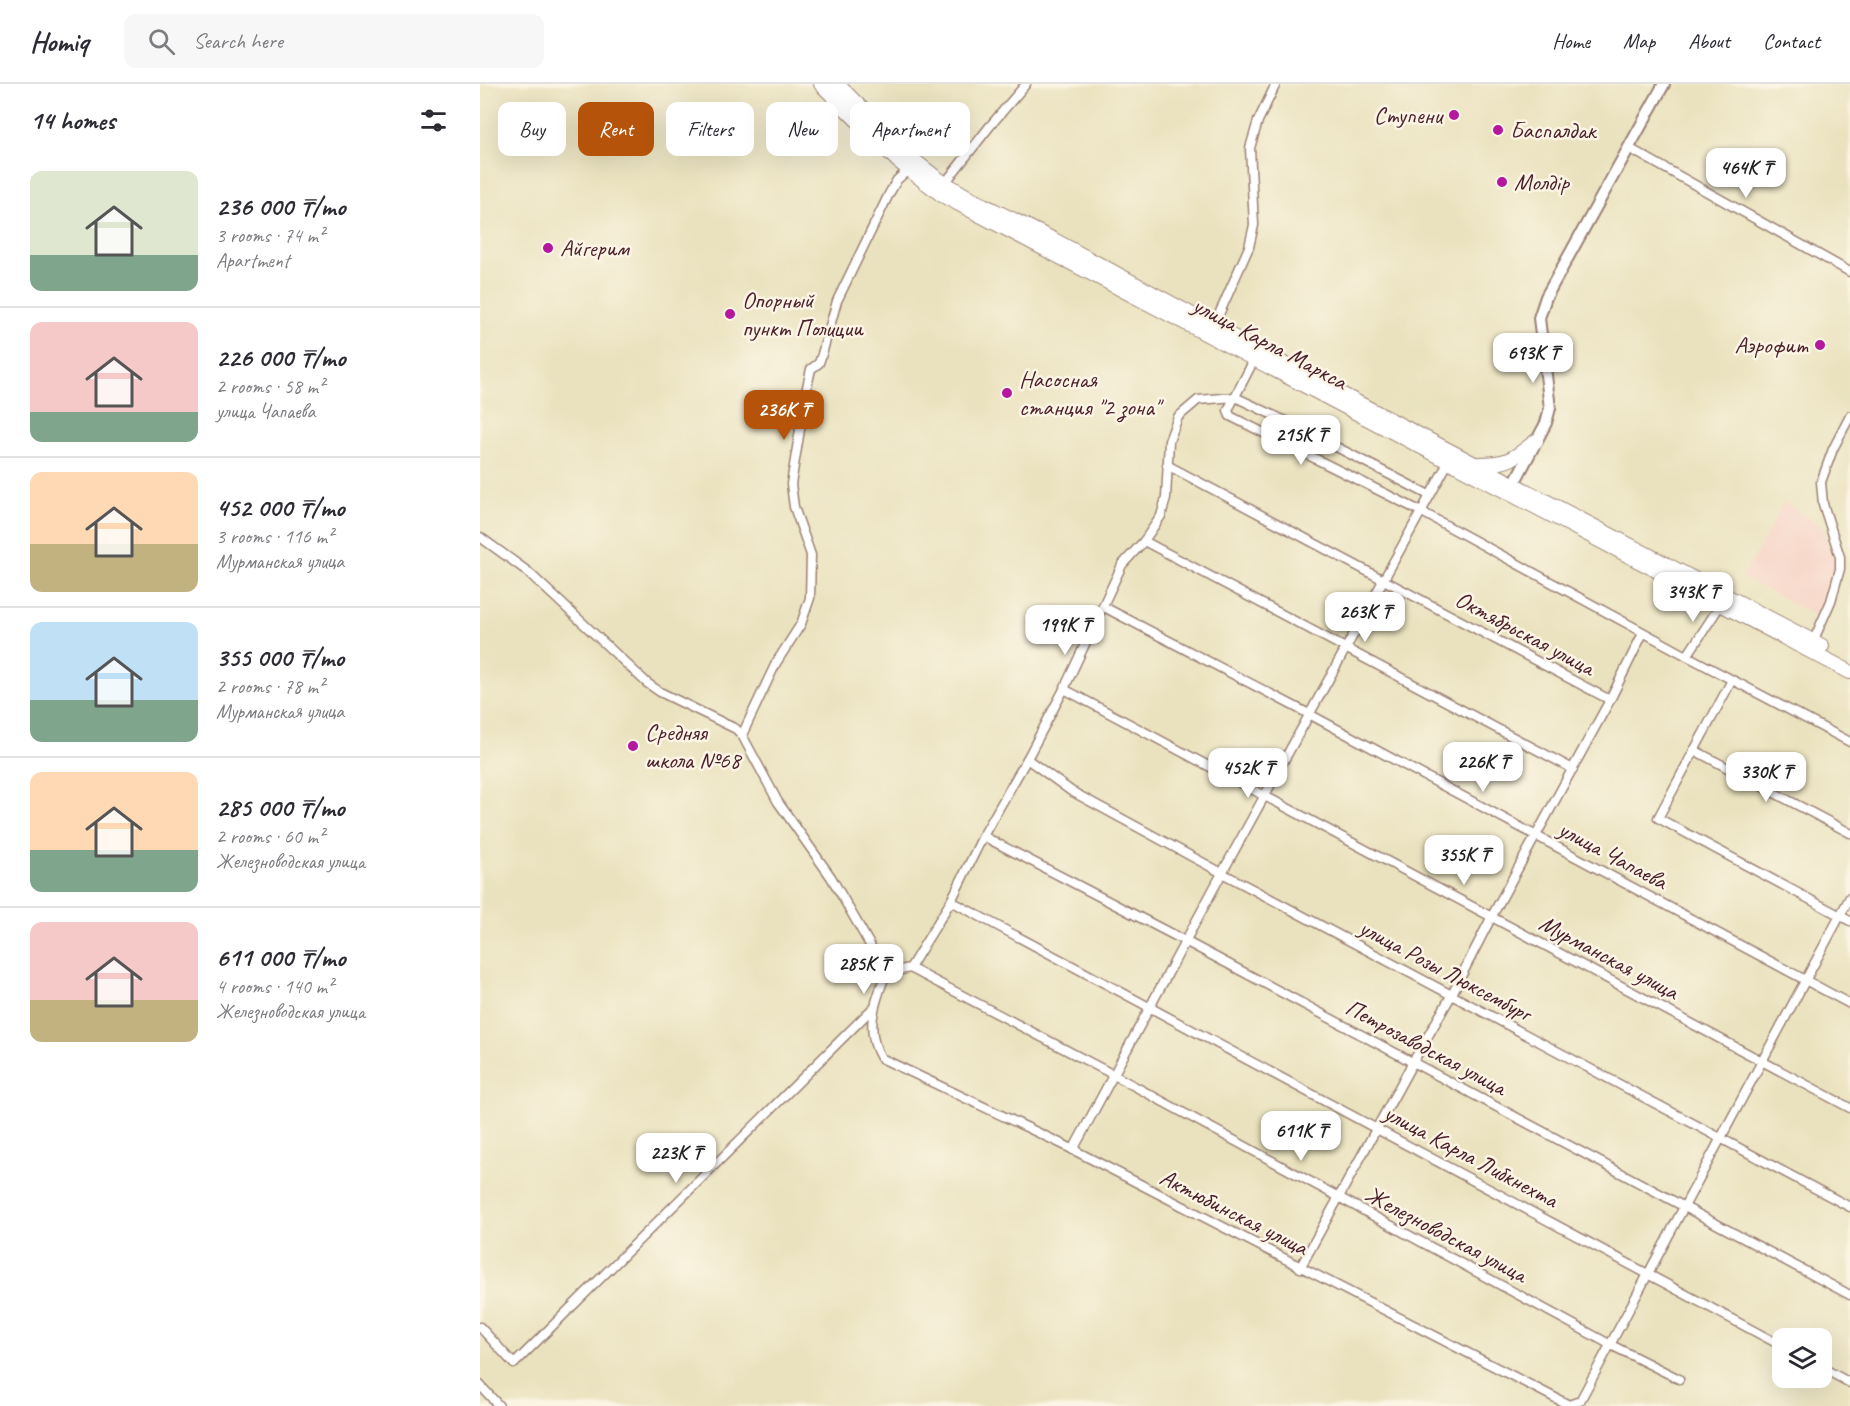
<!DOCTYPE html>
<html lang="en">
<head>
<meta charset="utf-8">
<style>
  :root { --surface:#fff; --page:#f7f7f7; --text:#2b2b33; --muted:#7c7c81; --line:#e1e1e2; --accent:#b45309 }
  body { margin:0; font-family:Caveat,sans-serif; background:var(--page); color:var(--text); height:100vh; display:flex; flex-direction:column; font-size:22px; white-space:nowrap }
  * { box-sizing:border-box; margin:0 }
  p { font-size:20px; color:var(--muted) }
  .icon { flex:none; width:33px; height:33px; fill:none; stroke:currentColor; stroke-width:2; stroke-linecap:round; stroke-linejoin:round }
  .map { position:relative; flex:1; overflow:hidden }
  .drawer { display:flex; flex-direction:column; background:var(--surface); width:480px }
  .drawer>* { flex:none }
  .guide { position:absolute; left:18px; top:18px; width:570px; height:54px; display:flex; gap:12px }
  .buttons { position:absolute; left:1292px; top:1244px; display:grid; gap:12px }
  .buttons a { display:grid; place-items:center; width:60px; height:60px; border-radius:12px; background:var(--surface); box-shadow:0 6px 24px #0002; font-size:30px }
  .price { position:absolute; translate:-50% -51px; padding:0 14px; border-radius:12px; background:#fff; color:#222; font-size:20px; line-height:39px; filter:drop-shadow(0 2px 3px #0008) }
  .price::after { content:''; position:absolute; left:50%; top:36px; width:18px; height:14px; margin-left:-9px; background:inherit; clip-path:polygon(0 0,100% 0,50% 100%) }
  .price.active { background:var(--accent); color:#fff }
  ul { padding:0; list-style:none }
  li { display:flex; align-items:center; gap:18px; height:150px; padding:0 30px }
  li+li { border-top:2px solid var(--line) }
  li span { display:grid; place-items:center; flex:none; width:168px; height:120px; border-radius:12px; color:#555 }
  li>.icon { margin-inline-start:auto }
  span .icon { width:72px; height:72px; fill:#fffc; stroke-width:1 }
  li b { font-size:26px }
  h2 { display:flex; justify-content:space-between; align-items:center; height:72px; padding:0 30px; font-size:26px }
  .chip { padding:0 21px; border-radius:12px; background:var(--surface); box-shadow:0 6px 24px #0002; font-size:21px; line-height:54px }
  .chip.active { background:var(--accent); color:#fff }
  header { display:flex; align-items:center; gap:36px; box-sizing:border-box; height:84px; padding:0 30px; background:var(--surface); border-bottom:2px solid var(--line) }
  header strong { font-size:28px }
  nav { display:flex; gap:33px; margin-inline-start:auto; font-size:21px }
  .search { width:420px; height:54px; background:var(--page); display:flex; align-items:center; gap:15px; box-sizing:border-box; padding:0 21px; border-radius:12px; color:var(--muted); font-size:22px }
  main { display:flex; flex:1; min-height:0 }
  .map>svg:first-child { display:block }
  .built { fill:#f6d2c5 }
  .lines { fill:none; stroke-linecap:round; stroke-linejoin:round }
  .minor-casing { stroke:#9a8074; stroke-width:11 }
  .tertiary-casing { stroke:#9a8074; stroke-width:14 }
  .primary-casing { stroke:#9a8074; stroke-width:16 }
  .minor { stroke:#fff; stroke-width:8 }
  .tertiary { stroke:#fff; stroke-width:10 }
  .primary { stroke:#fff; stroke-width:14 }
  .poi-dot { fill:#b5179e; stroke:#fcf5e5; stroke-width:2 }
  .labels { text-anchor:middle; stroke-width:5; stroke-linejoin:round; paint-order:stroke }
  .poi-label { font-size:24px; fill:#4a1f2b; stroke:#fcf5e5; text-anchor:start }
  .street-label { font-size:24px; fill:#4a1f2b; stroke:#fcf5e5 }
</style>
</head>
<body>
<header>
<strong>Homiq</strong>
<div class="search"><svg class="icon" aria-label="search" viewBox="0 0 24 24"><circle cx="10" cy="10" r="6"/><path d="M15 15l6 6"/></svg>Search here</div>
<nav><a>Home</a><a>Map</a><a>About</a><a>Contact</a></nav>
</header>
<main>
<section class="drawer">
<h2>14 homes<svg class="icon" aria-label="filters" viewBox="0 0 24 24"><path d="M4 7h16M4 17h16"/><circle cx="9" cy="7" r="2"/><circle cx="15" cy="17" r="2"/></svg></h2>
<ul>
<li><span style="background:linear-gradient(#dfe7d0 70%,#7fa58c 0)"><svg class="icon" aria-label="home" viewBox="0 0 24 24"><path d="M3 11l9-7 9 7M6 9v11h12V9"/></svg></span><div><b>236 000 ₸/mo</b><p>3 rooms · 74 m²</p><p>Apartment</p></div></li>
<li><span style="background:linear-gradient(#f6c9c9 75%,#7fa58c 0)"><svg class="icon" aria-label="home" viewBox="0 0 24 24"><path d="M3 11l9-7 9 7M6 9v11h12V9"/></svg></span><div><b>226 000 ₸/mo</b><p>2 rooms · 58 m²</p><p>улица Чапаева</p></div></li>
<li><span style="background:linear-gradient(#ffd9b3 60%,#c2b280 0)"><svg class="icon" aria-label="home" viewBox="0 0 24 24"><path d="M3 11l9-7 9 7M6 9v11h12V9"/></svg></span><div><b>452 000 ₸/mo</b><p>3 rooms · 116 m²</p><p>Мурманская улица</p></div></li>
<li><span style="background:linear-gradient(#bfe0f5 65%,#7fa58c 0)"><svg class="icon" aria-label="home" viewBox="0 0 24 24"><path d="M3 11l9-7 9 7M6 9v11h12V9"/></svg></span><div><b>355 000 ₸/mo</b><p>2 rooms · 78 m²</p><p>Мурманская улица</p></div></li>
<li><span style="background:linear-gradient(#ffd9b3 65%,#7fa58c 0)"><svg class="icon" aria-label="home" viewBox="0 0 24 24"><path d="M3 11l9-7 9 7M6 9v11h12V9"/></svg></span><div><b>285 000 ₸/mo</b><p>2 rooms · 60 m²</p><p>Железноводская улица</p></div></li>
<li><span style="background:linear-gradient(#f6c9c9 65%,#c2b280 0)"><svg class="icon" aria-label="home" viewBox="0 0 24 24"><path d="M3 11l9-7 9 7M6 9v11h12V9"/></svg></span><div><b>611 000 ₸/mo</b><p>4 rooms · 140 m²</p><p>Железноводская улица</p></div></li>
</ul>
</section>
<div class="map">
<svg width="1370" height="1322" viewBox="0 0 1370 1322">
  <rect width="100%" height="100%" fill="#fcf5e5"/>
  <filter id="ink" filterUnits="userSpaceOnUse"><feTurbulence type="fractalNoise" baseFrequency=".0167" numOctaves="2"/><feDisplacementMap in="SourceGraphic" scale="12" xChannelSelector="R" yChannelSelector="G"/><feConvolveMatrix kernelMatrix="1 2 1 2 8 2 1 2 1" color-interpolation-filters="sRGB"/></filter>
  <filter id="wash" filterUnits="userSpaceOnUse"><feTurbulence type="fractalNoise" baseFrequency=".008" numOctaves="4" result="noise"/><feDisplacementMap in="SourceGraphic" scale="24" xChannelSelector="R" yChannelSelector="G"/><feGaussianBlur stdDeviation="1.35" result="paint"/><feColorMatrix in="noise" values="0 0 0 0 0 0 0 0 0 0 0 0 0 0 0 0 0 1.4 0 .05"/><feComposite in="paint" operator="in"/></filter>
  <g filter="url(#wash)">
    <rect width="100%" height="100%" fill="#eae2be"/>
    <!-- built -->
    <path class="built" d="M1304,418L1343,444L1355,479L1337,533L1263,493Z"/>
  </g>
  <g filter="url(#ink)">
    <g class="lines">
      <defs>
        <g id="minor">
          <path d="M1149,64L1370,188"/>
          <path d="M465,99L510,42L546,0"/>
          <path d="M732,246L769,163L774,141L770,64L778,37L796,0"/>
          <path d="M774,276L748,326L750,332L940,427L1207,572L1370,658"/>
          <path d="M687,381L1130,616"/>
          <path d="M949,411L814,341L755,313L718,316L698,333L689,357L686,414L681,432L664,457L642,481L584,605L547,675L503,752L471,817L430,884L406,889C395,918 384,946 401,974L584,1061L1089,1321L1100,1317L1370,813"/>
          <path d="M0,453L47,487L167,599L180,608L256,645L262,651L298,718L351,793L406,889"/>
          <path d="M664,457L1093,685"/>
          <path d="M624,523L829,630L1370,920"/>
          <path d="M1332,560L1351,517L1360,485V473L1343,420L1341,398L1353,365L1370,332"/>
          <path d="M1207,572L1241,520"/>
          <path d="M1252,596L1178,734L1370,837"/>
          <path d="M584,605L1370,1024"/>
          <path d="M262,651L296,579L321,540L330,514L331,471L314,423L311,400L327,303L331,285L339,279L342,270L357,217L409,110L417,96L431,83"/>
          <path d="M1214,666L1370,749"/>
          <path d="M547,675L591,707L742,789L1370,1123"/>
          <path d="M503,752L705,857L1370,1211"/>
          <path d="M471,817L1302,1262"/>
          <path d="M430,884L632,990L1131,1261L1199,1295"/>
          <path d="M593,1066L742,789L969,377"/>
          <path d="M820,1184L933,978L971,912L1012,832L1130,616L1163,549"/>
          <path d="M0,1243L34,1280L394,923"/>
          <path d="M1341,1283L1370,1299"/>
          <path d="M0,1301L19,1322"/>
        </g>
        <path id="tertiary" d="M1031,405L1066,339L1070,324L1059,234L1066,213L1184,0"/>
        <g id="primary">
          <path d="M341,0L418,77L462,111L1370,588"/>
          <path d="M357,0L431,74L458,95L493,116L572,155L779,267L1342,562"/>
          <path d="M999,380C1028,380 1035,374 1056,357"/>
        </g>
      </defs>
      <!-- minor casing -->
      <use href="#minor" class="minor-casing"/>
      <!-- tertiary casing -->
      <use href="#tertiary" class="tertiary-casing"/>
      <!-- primary casing -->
      <use href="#primary" class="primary-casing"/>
      <!-- minor -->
      <use href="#minor" class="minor"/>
      <!-- tertiary -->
      <use href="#tertiary" class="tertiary"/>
      <!-- primary -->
      <use href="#primary" class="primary"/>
    </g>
  </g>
  <!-- markers -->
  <g class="poi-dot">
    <circle cx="974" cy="31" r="6"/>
    <circle cx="1018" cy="46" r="6"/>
    <circle cx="1022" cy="98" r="6"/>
    <circle cx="68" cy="164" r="6"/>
    <circle cx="250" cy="230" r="6"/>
    <circle cx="1340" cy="261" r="6"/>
    <circle cx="527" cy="309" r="6"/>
    <circle cx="153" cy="662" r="6"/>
  </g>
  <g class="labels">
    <!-- poi labels -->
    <g class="poi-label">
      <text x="962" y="39" text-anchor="end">Ступени</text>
      <text x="1030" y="54">Баспалдак</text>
      <text x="1034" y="106">Молдiр</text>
      <text x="80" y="172">Айгерим</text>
      <text x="262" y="224">Опорный<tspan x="262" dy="28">пункт Полиции</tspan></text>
      <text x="1328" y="269" text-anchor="end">Аэрофит</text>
      <text x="539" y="303">Насосная<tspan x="539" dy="28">станция "2 зона"</tspan></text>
      <text x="165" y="656">Средняя<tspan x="165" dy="28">школа №68</tspan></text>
    </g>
    <!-- street labels -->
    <g class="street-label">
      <text transform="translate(790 259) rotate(28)" y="8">улица Карла Маркса</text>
      <text transform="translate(1045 549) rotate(28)" y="8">Октябрьская улица</text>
      <text transform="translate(1133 771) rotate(28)" y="8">улица Чапаева</text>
      <text transform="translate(1129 873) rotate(28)" y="8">Мурманская улица</text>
      <text transform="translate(965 886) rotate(28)" y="8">улица Розы Люксембург</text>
      <text transform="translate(946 963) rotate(28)" y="8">Петрозаводская улица</text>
      <text transform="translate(991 1072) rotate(28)" y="8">улица Карла Либкнехта</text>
      <text transform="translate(754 1128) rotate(27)" y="8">Актюбинская улица</text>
      <text transform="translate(966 1150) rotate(28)" y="8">Железноводская улица</text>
    </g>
  </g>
</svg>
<div class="buttons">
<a><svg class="icon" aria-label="layers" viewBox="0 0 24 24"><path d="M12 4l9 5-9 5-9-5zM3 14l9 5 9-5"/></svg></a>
</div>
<b class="price" style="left:1266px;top:115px">464K ₸</b>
<b class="price" style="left:1053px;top:300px">693K ₸</b>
<b class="price active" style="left:304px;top:357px">236K ₸</b>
<b class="price" style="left:821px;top:382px">215K ₸</b>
<b class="price" style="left:1213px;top:539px">343K ₸</b>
<b class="price" style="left:885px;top:559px">263K ₸</b>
<b class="price" style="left:585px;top:572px">199K ₸</b>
<b class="price" style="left:1003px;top:709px">226K ₸</b>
<b class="price" style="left:768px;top:715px">452K ₸</b>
<b class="price" style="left:1286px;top:719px">330K ₸</b>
<b class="price" style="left:984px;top:802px">355K ₸</b>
<b class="price" style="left:384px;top:911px">285K ₸</b>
<b class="price" style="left:821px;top:1078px">611K ₸</b>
<b class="price" style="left:196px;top:1100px">223K ₸</b>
<div class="guide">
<a class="chip">Buy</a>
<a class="chip active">Rent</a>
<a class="chip">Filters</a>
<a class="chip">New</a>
<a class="chip">Apartment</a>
</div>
</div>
</main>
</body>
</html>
